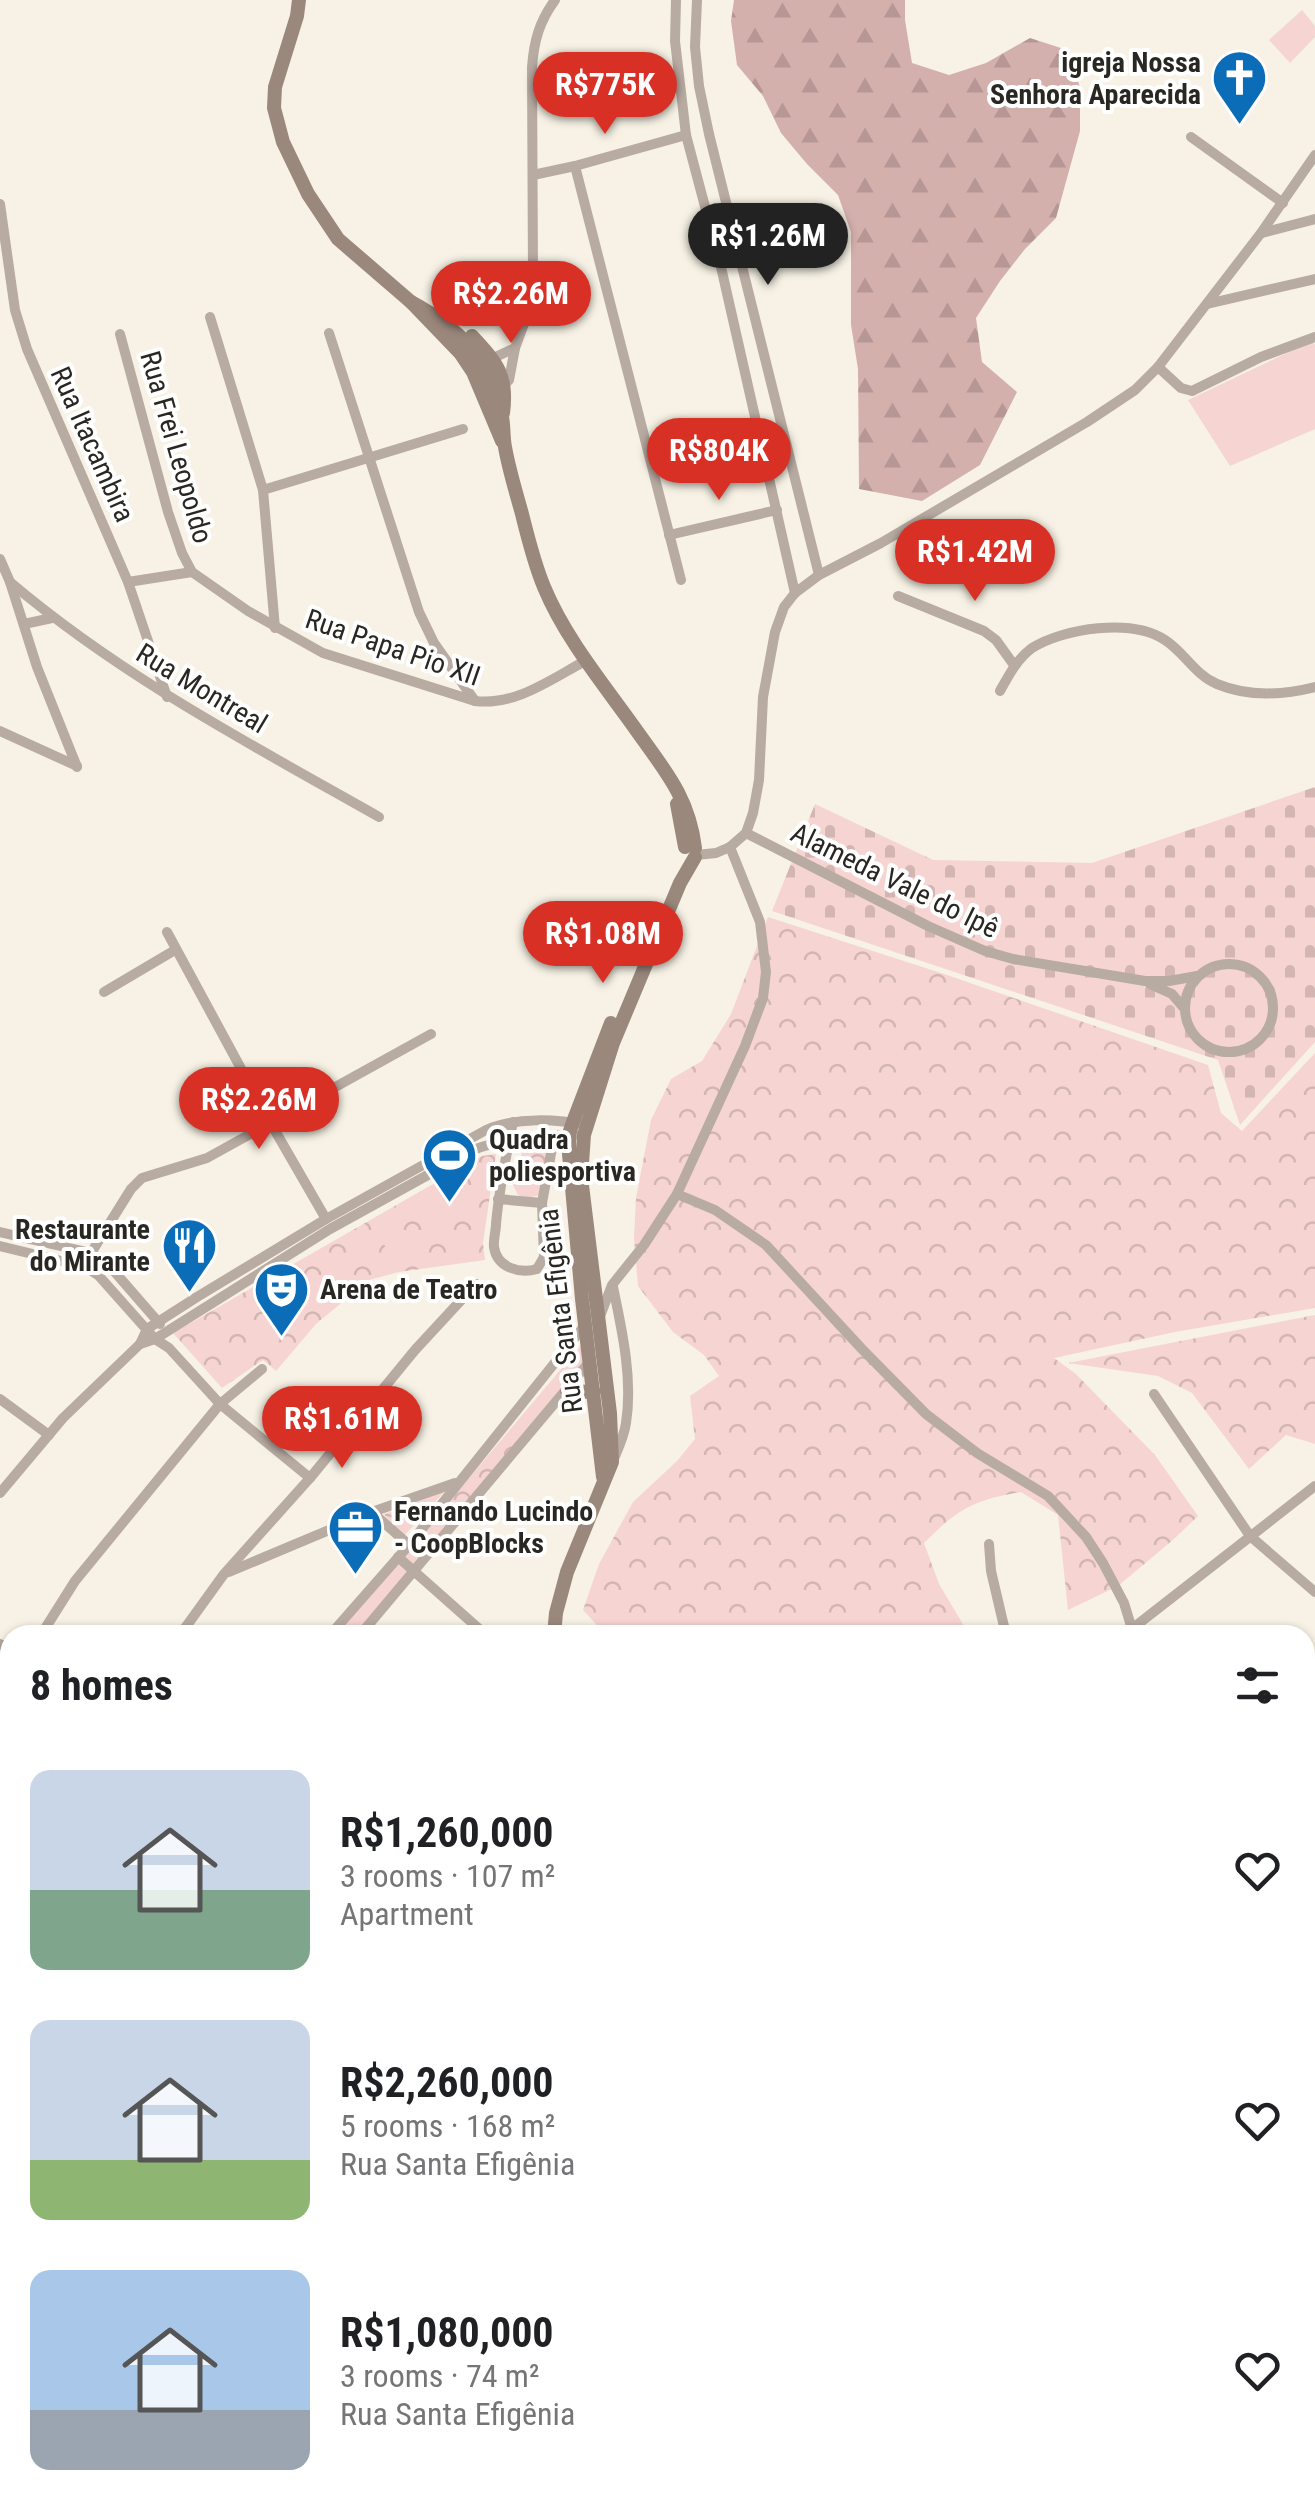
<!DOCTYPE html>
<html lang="en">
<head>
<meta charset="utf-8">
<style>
  :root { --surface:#fff; --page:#f6f6f6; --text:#202124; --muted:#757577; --accent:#d93025 }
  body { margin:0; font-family:"Roboto Condensed",sans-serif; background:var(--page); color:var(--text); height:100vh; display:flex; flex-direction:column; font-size:38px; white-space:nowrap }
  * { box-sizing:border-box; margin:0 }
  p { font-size:32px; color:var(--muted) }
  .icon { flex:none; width:55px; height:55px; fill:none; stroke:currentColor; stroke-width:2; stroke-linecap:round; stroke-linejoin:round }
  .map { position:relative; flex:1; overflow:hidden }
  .side { position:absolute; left:0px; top:1625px; width:1315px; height:890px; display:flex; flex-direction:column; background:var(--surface); border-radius:30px 30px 0 0; box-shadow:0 2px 8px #0004 }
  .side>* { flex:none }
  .price { position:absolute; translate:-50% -85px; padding:0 22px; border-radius:35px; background:var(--accent); color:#fff; font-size:32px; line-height:65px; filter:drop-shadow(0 2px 5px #0008) }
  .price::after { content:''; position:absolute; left:50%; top:60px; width:30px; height:22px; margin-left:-15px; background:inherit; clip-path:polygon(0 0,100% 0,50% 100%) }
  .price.selected { background:#222; color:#fff }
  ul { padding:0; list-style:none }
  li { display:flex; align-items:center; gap:30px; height:250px; padding:0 30px }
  li span { display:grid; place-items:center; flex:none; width:280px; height:200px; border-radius:20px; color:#555 }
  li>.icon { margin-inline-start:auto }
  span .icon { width:120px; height:120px; fill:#fffc; stroke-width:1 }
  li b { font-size:42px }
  h2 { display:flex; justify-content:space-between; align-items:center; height:120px; padding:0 30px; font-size:42px }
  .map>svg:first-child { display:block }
  .forest { fill:url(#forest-firs) }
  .cemetery { fill:url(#cemetery-stones) }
  .park { fill:url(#park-crowns) }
  .pitch { fill:#f6d4d1 }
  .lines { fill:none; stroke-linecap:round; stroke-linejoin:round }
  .street { stroke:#b8aba2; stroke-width:10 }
  .secondary { stroke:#9b887c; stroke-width:14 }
  .highway { stroke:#735a49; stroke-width:18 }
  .labels { text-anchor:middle; stroke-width:8; stroke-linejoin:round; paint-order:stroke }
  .poi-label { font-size:28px; font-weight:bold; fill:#292722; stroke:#fff; text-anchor:start }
  .street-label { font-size:28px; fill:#292722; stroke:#fff }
</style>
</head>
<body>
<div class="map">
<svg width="1315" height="2515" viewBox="0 0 1315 2515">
  <defs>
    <pattern id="forest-firs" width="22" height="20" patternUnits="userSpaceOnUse" patternTransform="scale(2.5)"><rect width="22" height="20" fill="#d4b0ad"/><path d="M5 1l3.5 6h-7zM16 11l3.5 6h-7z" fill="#b69795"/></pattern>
    <pattern id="cemetery-stones" width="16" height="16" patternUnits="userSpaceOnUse" patternTransform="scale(2.5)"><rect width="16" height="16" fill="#f6d4d1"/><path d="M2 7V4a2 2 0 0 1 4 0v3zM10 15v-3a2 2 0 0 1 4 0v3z" fill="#d3b6b3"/></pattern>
    <pattern id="park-crowns" width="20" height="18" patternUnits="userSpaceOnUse" patternTransform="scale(2.5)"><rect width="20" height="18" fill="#f6d4d1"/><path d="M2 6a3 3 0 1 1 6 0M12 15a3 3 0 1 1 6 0" fill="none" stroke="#d3b6b3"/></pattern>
  </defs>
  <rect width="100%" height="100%" fill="#f7f2e5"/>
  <!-- forest -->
  <path class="forest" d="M734,0H905V20L912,63L949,75L986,63L1030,38L1067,50L1080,87V131L1056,218L1025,249L1000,281L976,318L982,362L1017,392L980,465L922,501L859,489L858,369L851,325V232L838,195L807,164L781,133L763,96L737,65L731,21Z"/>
  <!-- cemetery -->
  <path class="cemetery" d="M1315,787V1042L1240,1125L1218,1060L772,911L815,804L933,860L1092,863Z"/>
  <!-- park -->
  <g class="park">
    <path d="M768,917L947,975L1208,1065L1221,1113L1242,1131L1315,1053V1308L1175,1332L1054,1358L1076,1374L1155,1455L1198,1516L1174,1539L1118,1586L1068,1610L1058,1515L1021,1492C973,1500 958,1509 924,1543L939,1584L964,1626L966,1635H606L583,1610L599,1564L633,1502L677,1461L695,1439L690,1396L719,1376L704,1355L673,1332L638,1286L634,1239L636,1198L651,1120L671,1079L702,1061L731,1014Z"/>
    <path d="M523,1150H550L543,1186L538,1196L524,1198L518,1195L512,1183Z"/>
    <path d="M496,1154L483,1243L485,1260L399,1272L369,1280L316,1324L276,1371L263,1360L222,1388L173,1333L482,1156Z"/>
    <path d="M1315,1315V1444L1286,1435L1249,1469L1192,1393L1158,1376L1068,1363Z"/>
    <path d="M584,1342L586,1358L416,1567L403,1556Z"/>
    <path d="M445,1491L403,1537L384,1514Z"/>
    <path d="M397,1558L409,1569L358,1635H334Z"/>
  </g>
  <!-- pitch -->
  <g class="pitch">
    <path d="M1302,10L1315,26V37L1290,63L1269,40Z"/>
    <path d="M1311,338L1315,345V429L1230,466L1188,400L1295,349Z"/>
    <path d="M465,1179L479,1205L436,1229L421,1203Z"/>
    <path d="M394,1216L412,1249L393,1260L374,1227Z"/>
    <path d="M10,2174V2235L0,2228V2188Z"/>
  </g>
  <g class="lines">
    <!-- street -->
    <g class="street">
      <path d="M676,0L675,41L686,135L721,267L795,593"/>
      <path d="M697,0L695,47L699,86L709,134L819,575"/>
      <path d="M1191,137L1283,203"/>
      <path d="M575,166L681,580"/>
      <path d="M533,175L575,166L686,135"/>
      <path d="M0,204L15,310L27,349L128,582L167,697"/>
      <path d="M1262,233L1315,219"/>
      <path d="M1207,304L1315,279"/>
      <path d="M210,317L263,490L275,628"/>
      <path d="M329,333L419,612L434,643L475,701"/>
      <path d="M120,334L168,512L182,553L192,572L248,611L323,653L475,701C516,706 551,679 587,660"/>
      <path d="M515,348L528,313L533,276L532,67C534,41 539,22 555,0"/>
      <path d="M489,360L515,348L509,380L502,387"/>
      <path d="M1158,367L1181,388L1192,391L1261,357L1315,337"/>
      <path d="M263,490L463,429"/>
      <path d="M669,535L777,510"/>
      <path d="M0,559L10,582L37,667L77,767"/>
      <path d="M10,582C122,677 252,745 379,817"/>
      <path d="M128,582L192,572"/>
      <path d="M898,596L984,631L996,640L1014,665"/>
      <path d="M24,624L52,618"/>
      <path d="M1000,691C1009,675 1017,659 1032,648C1064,628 1132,618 1165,640C1184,652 1195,675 1217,684C1248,697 1283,695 1315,687"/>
      <path d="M0,731L77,766"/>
      <path d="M746,833L928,926L985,951L1013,959L1145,981H1169L1197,976"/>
      <path d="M696,855L716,853L730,847L746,833L753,813L759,780L763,697L775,632L784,607L795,593L819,575L881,543L1087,422L1135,390L1158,367L1261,233L1315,155"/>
      <path d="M167,932L270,1122L326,1219"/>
      <circle cx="1229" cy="1008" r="44"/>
      <path d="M1150,984L1172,994L1184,1008"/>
      <path d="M104,992L175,950"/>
      <path d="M513,1122C506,1156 499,1189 496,1224C496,1231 493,1240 494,1247C497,1268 520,1274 537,1269L544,1257L542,1203L554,1137"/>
      <path d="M677,1194L715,1210L766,1245L861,1348L926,1414L977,1453L1048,1496L1086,1537L1103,1563L1124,1603L1132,1629L1137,1635"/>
      <path d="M498,1199L542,1203"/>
      <path d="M0,1232L91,1253L113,1270L160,1324"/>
      <path d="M0,1246L86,1267L99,1276L155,1339L169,1348L220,1404L310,1478"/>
      <path d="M86,1267L91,1253L131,1189L142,1178L207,1158L431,1034"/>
      <path d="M599,1319L612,1285L644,1245L677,1194L745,1046L763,998L766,972L760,922L730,847"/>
      <path d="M140,1344L155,1339L330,1229L473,1150C504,1138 542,1135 575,1135"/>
      <path d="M1154,1394L1250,1536L1315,1592"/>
      <path d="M0,1399L49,1435"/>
      <path d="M613,1461C618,1449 624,1437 626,1423C633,1379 622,1330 613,1287"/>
      <path d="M0,1493L63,1418L140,1344L147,1329L197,1297L326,1219L486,1130C516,1117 556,1119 587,1125"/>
      <path d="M372,1512L409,1545"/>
      <path d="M989,1544L991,1571L1006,1635"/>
      <path d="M398,1557L486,1635"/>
      <path d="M229,1572L372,1512L455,1483"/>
      <path d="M41,1635L75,1581L220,1404L262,1369"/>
      <path d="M180,1635L224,1574L310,1478L415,1350L476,1284"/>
      <path d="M330,1635L409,1545L585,1325"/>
      <path d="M360,1635L591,1360"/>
      <path d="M1124,1635L1315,1486"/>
      <path d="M0,1644L10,1650"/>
      <path d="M0,1735L10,1705"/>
      <path d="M1305,1814H1315"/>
      <path d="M1305,1839L1315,1850"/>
      <path d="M0,1942L10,1944"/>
      <path d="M0,2166L10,2146"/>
      <path d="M0,2234L10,2240"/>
      <path d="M1305,2278L1315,2285"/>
      <path d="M0,2374L10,2360"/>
      <path d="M18,2505V2515"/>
      <path d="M855,2505L862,2515"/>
      <path d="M221,2515L222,2505"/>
      <path d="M536,2515V2505"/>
      <path d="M1112,2515L1119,2512L1124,2505"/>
    </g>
    <!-- secondary -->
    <g class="secondary">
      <path d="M299,0L297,16L275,87L274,108L283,142L308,194L338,239L411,302L461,354L473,372L502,441"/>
      <path d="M411,302C461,329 490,360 502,417C504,427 503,437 505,447C509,470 516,492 522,514C528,538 534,563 544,587C566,640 606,687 639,734C667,773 689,799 695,848"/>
      <path d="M472,336C497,363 508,375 503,413"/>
      <path d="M677,804L685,847"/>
      <path d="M567,1391L594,1392"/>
      <path d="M603,1477L582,1299L569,1154V1134L573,1122L611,1023"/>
      <path d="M554,1635L556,1613L567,1572L612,1462L610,1413L581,1177L584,1135L613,1043L680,883L695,857"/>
      <path d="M1168,2505L1178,2515"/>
      <path d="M1222,2515L1231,2505"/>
    </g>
    <!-- highway -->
    <g class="highway">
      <path d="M1305,2255L1315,2243"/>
      <path d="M0,2404L10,2423"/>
      <path d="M1144,2505L1153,2515"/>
    </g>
  </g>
  <!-- icons -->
  <defs>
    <symbol id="church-pin" viewBox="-11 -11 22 30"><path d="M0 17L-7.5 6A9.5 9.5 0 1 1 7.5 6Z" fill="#0b6cb8" stroke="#fff"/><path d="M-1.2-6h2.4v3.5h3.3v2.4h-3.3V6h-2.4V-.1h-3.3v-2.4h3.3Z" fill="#fff"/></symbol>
    <symbol id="stadium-pin" viewBox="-11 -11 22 30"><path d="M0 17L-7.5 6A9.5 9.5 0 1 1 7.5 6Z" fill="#0b6cb8" stroke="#fff"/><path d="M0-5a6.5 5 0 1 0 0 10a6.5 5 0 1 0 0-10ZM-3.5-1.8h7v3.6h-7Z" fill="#fff"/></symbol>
    <symbol id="restaurant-pin" viewBox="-11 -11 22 30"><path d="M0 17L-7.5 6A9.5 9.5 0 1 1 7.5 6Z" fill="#0b6cb8" stroke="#fff"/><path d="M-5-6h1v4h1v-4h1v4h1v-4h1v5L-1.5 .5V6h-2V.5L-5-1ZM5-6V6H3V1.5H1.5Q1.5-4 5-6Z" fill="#fff"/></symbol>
    <symbol id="theatre-pin" viewBox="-11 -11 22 30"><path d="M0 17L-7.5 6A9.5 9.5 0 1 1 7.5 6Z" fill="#0b6cb8" stroke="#fff"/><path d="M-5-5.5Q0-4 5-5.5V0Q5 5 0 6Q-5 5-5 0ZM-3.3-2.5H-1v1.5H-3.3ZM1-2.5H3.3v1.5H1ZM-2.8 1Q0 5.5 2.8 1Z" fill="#fff"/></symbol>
    <symbol id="office-pin" viewBox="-11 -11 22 30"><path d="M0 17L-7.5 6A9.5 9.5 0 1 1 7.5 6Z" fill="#0b6cb8" stroke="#fff"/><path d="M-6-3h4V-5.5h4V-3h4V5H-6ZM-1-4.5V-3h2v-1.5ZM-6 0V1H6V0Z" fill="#fff"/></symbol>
  </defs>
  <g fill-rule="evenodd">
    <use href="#church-pin" x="1208" y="46" width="63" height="86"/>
    <use href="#stadium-pin" x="418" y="1124" width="63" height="86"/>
    <use href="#restaurant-pin" x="158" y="1214" width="63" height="86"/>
    <use href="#theatre-pin" x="250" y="1258" width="63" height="86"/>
    <use href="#office-pin" x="324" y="1496" width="63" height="86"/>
  </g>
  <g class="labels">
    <!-- poi labels -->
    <g class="poi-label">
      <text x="1201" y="72" text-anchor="end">igreja Nossa<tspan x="1201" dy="32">Senhora Aparecida</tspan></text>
      <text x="489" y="1149">Quadra<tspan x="489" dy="32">poliesportiva</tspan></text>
      <text x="150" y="1239" text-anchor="end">Restaurante<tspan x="150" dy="32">do Mirante</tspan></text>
      <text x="320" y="1299">Arena de Teatro</text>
      <text x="394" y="1521">Fernando Lucindo<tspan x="394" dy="32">- CoopBlocks</tspan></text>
    </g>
    <!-- street labels -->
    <g class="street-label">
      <text transform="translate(93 444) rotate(66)" y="10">Rua Itacambira</text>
      <text transform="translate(177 447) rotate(74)" y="10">Rua Frei Leopoldo</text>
      <text transform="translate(393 647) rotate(19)" y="10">Rua Papa Pio XII</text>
      <text transform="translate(202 688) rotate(31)" y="10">Rua Montreal</text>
      <text transform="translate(895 880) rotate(26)" y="10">Alameda Vale do Ipê</text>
      <text transform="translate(560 1311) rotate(-97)" y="10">Rua Santa Efigênia</text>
    </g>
  </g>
</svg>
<b class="price" style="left:605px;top:137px">R$775K</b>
<b class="price selected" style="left:768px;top:288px">R$1.26M</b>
<b class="price" style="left:511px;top:346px">R$2.26M</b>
<b class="price" style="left:719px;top:503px">R$804K</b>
<b class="price" style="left:975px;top:604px">R$1.42M</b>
<b class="price" style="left:603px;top:986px">R$1.08M</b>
<b class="price" style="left:259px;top:1152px">R$2.26M</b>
<b class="price" style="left:342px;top:1471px">R$1.61M</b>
<section class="side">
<h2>8 homes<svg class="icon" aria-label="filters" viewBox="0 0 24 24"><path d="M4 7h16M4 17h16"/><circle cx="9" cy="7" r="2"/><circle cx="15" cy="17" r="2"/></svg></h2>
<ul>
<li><span style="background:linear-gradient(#c9d6e8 60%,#7fa58c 0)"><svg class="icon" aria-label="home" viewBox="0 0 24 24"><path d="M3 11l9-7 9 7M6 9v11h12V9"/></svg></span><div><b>R$1,260,000</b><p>3 rooms · 107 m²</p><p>Apartment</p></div><svg class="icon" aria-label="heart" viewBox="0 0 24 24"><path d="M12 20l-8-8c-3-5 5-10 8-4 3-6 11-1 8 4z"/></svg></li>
<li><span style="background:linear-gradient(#c9d6e8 70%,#8fb573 0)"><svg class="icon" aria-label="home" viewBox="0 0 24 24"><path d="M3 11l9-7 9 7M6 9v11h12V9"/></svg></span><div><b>R$2,260,000</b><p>5 rooms · 168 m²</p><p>Rua Santa Efigênia</p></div><svg class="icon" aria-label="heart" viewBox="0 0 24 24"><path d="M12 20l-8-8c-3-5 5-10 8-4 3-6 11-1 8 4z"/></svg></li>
<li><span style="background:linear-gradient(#a9c7e8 70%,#9aa5b1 0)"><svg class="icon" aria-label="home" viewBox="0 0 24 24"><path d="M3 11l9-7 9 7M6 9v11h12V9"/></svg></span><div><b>R$1,080,000</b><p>3 rooms · 74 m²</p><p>Rua Santa Efigênia</p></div><svg class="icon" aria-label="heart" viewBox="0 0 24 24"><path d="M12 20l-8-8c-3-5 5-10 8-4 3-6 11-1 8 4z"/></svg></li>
</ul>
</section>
</div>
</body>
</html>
